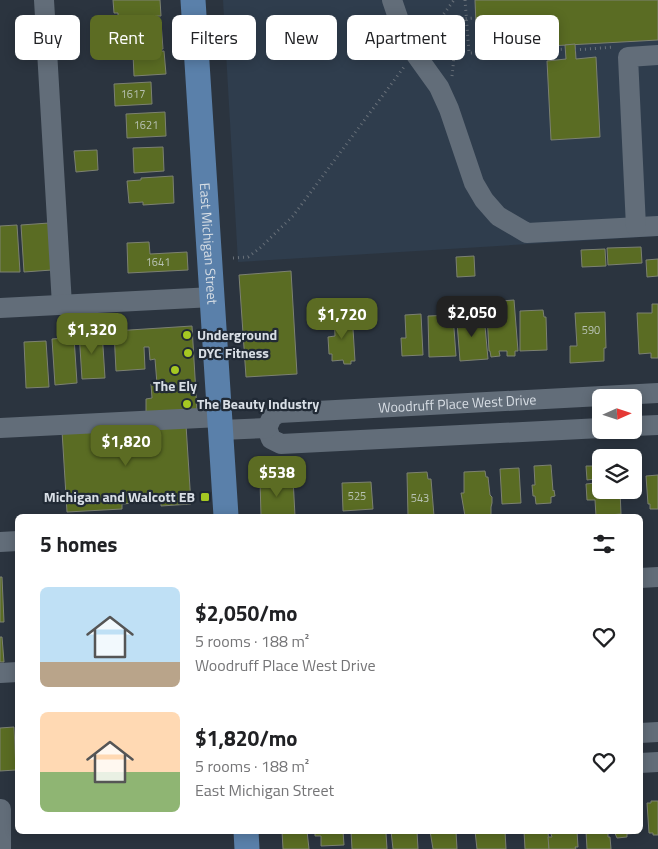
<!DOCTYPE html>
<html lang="en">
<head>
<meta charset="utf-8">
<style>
  :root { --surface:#fff; --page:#f2f2f2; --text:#202124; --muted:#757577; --accent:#5c6c23 }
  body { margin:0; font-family:"Titillium Web",sans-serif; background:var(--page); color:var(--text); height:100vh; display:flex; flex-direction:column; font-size:19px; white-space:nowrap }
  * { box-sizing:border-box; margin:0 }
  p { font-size:16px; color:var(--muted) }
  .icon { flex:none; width:28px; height:28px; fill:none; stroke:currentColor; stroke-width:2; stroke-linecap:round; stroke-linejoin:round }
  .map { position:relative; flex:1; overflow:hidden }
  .panel { position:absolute; left:15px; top:514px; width:628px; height:320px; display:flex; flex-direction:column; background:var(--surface); border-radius:8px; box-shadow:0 2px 12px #0003 }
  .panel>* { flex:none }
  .banner { position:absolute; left:15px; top:15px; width:629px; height:45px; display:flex; gap:10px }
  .needle { width:32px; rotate:87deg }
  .tools { position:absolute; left:592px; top:389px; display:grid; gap:10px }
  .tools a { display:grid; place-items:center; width:50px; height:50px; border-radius:8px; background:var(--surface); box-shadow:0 2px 12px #0003; font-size:25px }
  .price { position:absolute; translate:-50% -42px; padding:0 11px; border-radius:10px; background:var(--accent); color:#fff; font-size:16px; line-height:32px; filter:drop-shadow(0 1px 2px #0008) }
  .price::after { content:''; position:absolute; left:50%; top:30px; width:15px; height:11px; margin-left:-8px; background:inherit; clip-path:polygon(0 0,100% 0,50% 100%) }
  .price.on { background:#222; color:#fff }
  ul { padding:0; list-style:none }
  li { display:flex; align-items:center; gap:15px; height:125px; padding:0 25px }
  li span { display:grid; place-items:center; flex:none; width:140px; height:100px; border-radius:8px; color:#555 }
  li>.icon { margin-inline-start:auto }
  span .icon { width:60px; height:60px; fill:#fffc; stroke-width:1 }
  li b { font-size:21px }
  h2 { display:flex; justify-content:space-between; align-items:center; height:60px; padding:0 25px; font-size:21px }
  .tag { padding:0 18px; border-radius:8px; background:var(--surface); box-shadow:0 2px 12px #0003; font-size:18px; line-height:45px }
  .tag.on { background:var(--accent); color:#fff }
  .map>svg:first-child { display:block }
  .built { fill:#2f3d4d }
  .building { fill:#5a6c23; stroke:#7c8172 }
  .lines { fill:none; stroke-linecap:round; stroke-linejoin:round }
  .path { stroke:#687079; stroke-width:3; stroke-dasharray:1 4; stroke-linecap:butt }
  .minor { stroke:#626d79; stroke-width:20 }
  .major { stroke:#5a80aa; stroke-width:25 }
  .poi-dot { fill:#a5c822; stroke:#212a35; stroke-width:2 }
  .labels { text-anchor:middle; stroke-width:4.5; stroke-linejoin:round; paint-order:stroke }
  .number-label { font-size:11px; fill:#b8c2b4 }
  .street-label { font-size:14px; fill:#d8dee5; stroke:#212a35 }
  .poi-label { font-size:14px; font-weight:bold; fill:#d8dee5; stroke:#212a35; text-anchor:start }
</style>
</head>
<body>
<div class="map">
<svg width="658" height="849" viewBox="0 0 658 849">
  <rect width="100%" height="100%" fill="#2b343f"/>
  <!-- built -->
  <path class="built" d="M223,0H658V236L238,262Z"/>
  <!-- building -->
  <g class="building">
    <path d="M113,0H160L161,16H155V18L118,20V13H114Z"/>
    <path d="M475,0H658V40L477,50Z"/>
    <path d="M161,22L163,49L120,52V44H115V31H119L118,25Z"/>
    <path d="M575,44L576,59L596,57L600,137L551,140L547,61L566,59L565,45Z"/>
    <path d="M164,51L166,74L134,76L133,54Z"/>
    <path d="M151,82L152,104L115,106L114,84Z"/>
    <path d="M165,112L166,136L127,138L126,114Z"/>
    <path d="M163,147L164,171L134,173L133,148Z"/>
    <path d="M97,150L98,170L76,172L74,151Z"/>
    <path d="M173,176L174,203L143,205V202L129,203L127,181L141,180V178Z"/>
    <path d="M49,223L52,270L24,272L21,225Z"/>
    <path d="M17,225L20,272H0V226Z"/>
    <path d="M149,242L150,254L187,252L188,270L128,273L127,243Z"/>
    <path d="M641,247L642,263L608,265L607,248Z"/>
    <path d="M605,249L606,266L582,267L581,250Z"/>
    <path d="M474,256L475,276L457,277L456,257Z"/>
    <path d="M658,259V276L647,277L646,260Z"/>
    <path d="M291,271L297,374L246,377L239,275Z"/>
    <path d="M514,300L518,351H515V356H507V351H499L500,356L491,357L490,351H489L487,314H489L488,302Z"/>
    <path d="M652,304H658V358H651V353L639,354L637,313H652Z"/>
    <path d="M543,310L544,317H546L547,350L520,351V311Z"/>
    <path d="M605,312L606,348H604V361L570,363V346H577L575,313Z"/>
    <path d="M334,314H349V329H353L355,361H351V364H344L343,360L332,361V354H329L328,337L335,336Z"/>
    <path d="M421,314L423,355L402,356L401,338H406L405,315Z"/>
    <path d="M453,315L456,356L429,357L428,316Z"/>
    <path d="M484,315L488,359L460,361L457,322H460L459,317Z"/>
    <path d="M192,326L197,411L146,414V399L152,398L151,384H157L155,359L150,360L149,347H144L145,369L116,371L114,331Z"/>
    <path d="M102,331L105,378L82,379L79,332Z"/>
    <path d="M74,337L77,383L55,385L52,339Z"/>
    <path d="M46,341L49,387L26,388L24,342Z"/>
    <path d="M186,425L191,504L161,506V501L122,504V509L67,512L62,431Z"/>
    <path d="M551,465L553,491L554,490L555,496L551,497V503L536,504L535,496H533L532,485H535L534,466Z"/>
    <path d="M586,466H601V490H620L621,514L596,516L595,500H587L586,484L595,483V479L587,480Z"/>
    <path d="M519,468L521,503L502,504L500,469Z"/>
    <path d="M485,471L486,477H488L490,495L492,497V503L491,507V516H465L461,493H464V472Z"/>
    <path d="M427,472L428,479H431L434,516H408L407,473Z"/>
    <path d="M658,475V509H650V504H648L646,476Z"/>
    <path d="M293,478L295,516H261L260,480L272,479L273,486L281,485V479Z"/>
    <path d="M371,482L373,509L343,511L342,483Z"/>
    <path d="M0,577H2L4,622H0Z"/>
    <path d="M0,637H2L4,662H0Z"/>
    <path d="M14,727L16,770L0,771V728Z"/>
    <path d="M651,801H658V835H653V833H649L647,803H651Z"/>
    <path d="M282,831H307L309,849H283Z"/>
    <path d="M315,831H343L344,845L321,846V836H315Z"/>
    <path d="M351,831H384V833H386L387,849H352Z"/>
    <path d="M391,831H417L418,849H393Z"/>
    <path d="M430,831H456L457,849H433Z"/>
    <path d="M475,831H505L506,849H477Z"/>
    <path d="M524,831H548L549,849H525Z"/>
    <path d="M550,831H577L578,847H575L576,849H549L548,837H552Z"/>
    <path d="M586,831H610V833H608V837H610L611,849H587Z"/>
    <path d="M614,831H639V833L627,834V837L617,838Z"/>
  </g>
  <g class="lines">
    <!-- path -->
    <g class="path">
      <path d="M465,0L469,53L565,49"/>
      <path d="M426,38L454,0"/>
      <path d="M575,50L614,47"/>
      <path d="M452,76L458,19L474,18"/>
      <path d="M233,258L248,257L260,248L293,216L404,67"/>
    </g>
    <!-- minor -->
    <g class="minor">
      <path d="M44,0L62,305"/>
      <path d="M392,0L406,41L439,87L449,109L474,183L484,200L498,216L527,233L658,226"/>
      <path d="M636,227L628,57L658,55"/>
      <path d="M0,308L213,297"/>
      <path d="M634,426L658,425"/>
      <path d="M0,428L220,417"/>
      <path id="s1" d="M601,428L281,444L271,439L267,428L272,417L279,413L658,393"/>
      <path d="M221,430L267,428"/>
      <path d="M0,542L18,541"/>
      <path d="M640,578L658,577"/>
      <path d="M0,673L18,672"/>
      <path d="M640,733L658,732"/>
      <path d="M640,763L658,762"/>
      <path d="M1,809V849"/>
    </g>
    <!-- major -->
    <g class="major">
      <path id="s2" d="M193,0L226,516"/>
      <path d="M246,831L247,849"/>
    </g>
  </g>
  <!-- markers -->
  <g class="poi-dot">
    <circle cx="187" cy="335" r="5"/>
    <circle cx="188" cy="353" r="5"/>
    <circle cx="175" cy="370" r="5"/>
    <circle cx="187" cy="404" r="5"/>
    <rect x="200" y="492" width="10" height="10" rx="2.5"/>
  </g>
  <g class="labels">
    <!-- number labels -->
    <g class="number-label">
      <text x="133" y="98">1617</text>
      <text x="146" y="129">1621</text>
      <text x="158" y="266">1641</text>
      <text x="591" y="334">590</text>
      <text x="357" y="500">525</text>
      <text x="420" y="502">543</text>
    </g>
    <!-- street labels -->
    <g class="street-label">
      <text dy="5" stroke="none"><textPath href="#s2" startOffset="244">East Michigan Street</textPath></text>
      <text dy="5" stroke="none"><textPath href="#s1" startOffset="542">Woodruff Place West Drive</textPath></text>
    </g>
    <!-- poi labels -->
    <g class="poi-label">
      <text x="197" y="340">Underground</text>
      <text x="198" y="358">DYC Fitness</text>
      <text x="175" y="391" text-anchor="middle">The Ely</text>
      <text x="197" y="409">The Beauty Industry</text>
      <text x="195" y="502" text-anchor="end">Michigan and Walcott EB</text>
    </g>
  </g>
</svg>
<div class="tools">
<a><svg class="needle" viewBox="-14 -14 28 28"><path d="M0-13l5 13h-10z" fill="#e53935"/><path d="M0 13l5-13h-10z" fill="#757577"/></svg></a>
<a><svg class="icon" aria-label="layers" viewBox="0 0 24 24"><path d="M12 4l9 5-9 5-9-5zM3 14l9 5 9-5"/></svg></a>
</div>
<b class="price on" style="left:472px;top:338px">$2,050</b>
<b class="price" style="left:342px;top:340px">$1,720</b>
<b class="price" style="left:92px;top:355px">$1,320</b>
<b class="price" style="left:126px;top:467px">$1,820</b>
<b class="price" style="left:277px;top:498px">$538</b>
<div class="banner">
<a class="tag">Buy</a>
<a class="tag on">Rent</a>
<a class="tag">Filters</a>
<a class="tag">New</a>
<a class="tag">Apartment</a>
<a class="tag">House</a>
</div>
<section class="panel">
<h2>5 homes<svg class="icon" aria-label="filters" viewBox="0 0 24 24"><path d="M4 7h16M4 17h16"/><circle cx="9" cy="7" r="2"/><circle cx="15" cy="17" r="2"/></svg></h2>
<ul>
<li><span style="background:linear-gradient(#bfe0f5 75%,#b9a48a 0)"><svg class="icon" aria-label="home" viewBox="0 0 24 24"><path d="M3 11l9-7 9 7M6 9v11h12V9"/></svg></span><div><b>$2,050/mo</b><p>5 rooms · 188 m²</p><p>Woodruff Place West Drive</p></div><svg class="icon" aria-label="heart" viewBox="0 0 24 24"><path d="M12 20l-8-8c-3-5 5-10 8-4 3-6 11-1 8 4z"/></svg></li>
<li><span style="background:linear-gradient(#ffd9b3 60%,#8fb573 0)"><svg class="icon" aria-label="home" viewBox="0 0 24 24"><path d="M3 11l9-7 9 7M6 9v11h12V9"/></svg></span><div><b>$1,820/mo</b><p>5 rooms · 188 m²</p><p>East Michigan Street</p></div><svg class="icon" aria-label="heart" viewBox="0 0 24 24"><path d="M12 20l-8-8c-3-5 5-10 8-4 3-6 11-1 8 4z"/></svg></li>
</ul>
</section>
</div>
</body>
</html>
